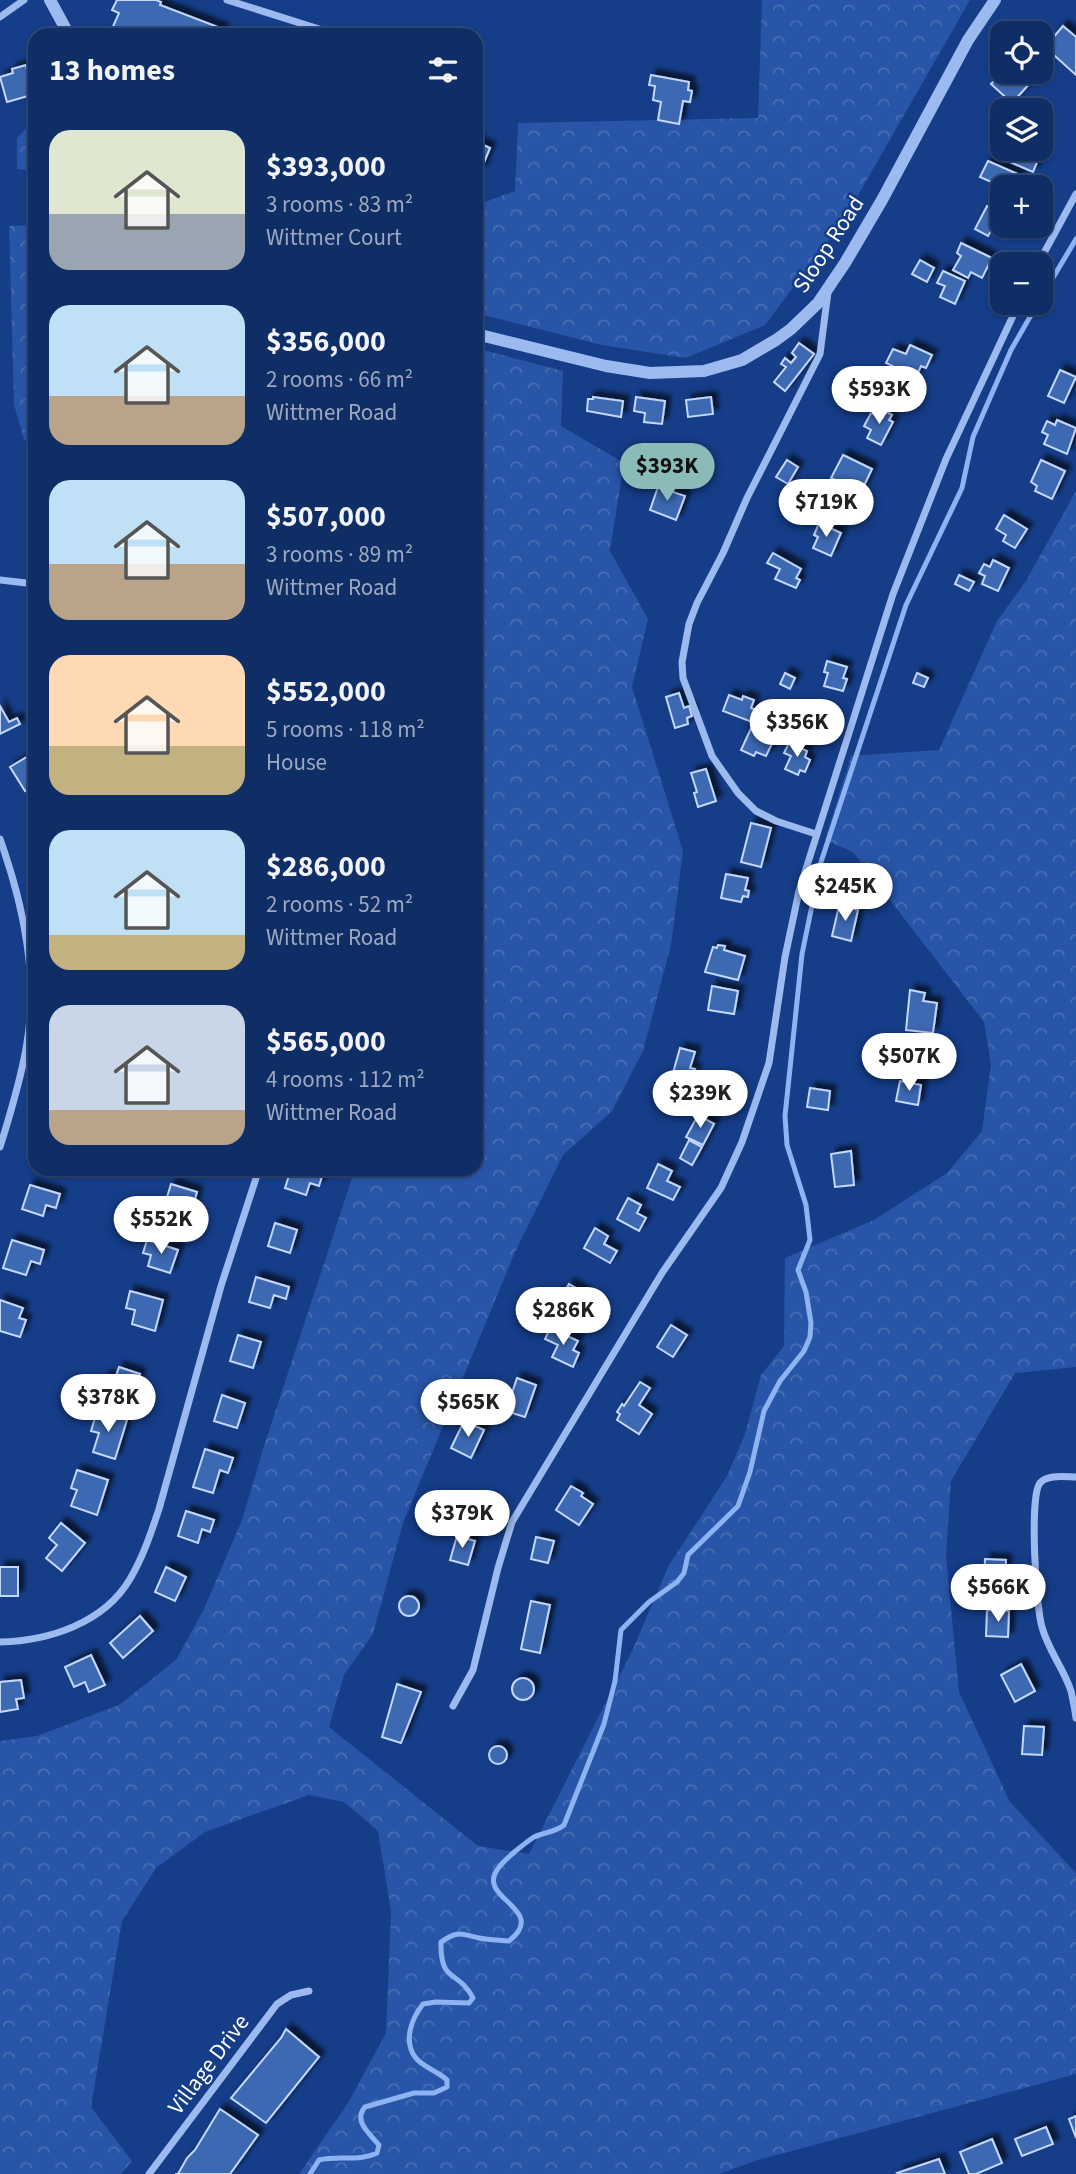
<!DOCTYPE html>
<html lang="en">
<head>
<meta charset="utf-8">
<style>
  :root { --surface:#102e66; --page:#19366c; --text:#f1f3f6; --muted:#9ca8bf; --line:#304a7a; --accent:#8bbbb9 }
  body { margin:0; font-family:"Source Sans 3",sans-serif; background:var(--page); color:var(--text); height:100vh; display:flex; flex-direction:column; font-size:26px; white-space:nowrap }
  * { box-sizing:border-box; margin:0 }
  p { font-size:23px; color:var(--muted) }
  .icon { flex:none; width:38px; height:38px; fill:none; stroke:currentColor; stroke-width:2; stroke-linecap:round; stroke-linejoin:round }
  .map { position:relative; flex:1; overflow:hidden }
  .side { position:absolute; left:28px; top:28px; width:455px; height:1148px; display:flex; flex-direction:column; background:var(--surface); border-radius:21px; box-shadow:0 2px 5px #0004,0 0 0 2px var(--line) }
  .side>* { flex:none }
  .controls { position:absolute; left:990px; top:21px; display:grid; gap:14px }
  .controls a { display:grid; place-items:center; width:63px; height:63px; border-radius:14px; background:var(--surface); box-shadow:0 2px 5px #0004,0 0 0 2px var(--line); font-size:35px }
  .price { position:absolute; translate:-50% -60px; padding:0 16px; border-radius:24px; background:#fff; color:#222; font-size:23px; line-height:46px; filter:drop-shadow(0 2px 4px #0008) }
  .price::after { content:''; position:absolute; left:50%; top:42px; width:21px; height:16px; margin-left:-10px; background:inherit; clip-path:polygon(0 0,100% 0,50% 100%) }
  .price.current { background:var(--accent); color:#111 }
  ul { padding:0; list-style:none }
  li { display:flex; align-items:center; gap:21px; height:175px; padding:0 21px }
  li span { display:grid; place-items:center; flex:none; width:196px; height:140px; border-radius:21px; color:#555 }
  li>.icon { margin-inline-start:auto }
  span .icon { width:84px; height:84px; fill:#fffc; stroke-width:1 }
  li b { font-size:30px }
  h2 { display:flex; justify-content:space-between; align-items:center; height:84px; padding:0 21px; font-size:30px }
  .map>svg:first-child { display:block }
  .forest { fill:url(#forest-crowns) }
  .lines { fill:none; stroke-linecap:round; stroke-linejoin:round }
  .stream { stroke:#8eb3f2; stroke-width:5 }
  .building { fill:#3e67b2; stroke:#c2d7fb; stroke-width:2; filter:url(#shadow) }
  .minor { stroke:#9cbaef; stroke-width:7 }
  .tertiary { stroke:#9cbaef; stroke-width:12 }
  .labels { text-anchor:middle; stroke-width:5; stroke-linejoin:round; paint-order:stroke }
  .street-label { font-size:23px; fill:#fff; stroke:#153d88 }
</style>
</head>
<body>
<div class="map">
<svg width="1076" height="2174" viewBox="0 0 1076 2174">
  <defs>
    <pattern id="forest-crowns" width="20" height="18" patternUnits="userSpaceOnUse" patternTransform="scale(1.75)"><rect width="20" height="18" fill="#2855a7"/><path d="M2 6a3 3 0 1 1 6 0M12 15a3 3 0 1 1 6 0" fill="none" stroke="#486eb4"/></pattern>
    <filter id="shadow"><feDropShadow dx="5.5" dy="-5.5" stdDeviation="2" flood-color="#0009"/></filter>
  </defs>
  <rect width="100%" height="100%" fill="#153d88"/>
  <!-- forest -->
  <g class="forest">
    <path d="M762,0H970L845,218L765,325L686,358L602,345L476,313V204H480L515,191L518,123L758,118Z"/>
    <path d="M35,119V453L24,439L14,405L9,226L31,225L33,171L17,169V138Z"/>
    <path d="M480,349L563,371L561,426L624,463L610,551L648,619L632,687L683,851L671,945L643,1051L612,1111L563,1155L515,1252L403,1523L373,1634L344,1675L329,1727L478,1846L529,1854L633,1649L668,1567L727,1476L745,1434L761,1375L784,1346L785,1258L874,1220L947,1173L982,1131L991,1065L984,1022L853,852L825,840L851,756L939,750L997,621L1026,581L1076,491V1367L1015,1373L951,1481L946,1556L959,1692L1010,1802L1076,1873V2074L758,2160L719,2174H299L348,2103L386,2033L391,1911L378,1831L344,1802L309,1795L205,1832L156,1868L122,1921L91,2107L132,2161L121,2174H0V1741L37,1736L119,1705L176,1660L204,1609L242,1520L264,1446L355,1169H476V378Z"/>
  </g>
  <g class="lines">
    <!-- stream -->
    <g class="stream">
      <path d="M1041,298L1076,239"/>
      <path d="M310,2174L319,2160C338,2155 359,2162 377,2153L379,2145C369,2133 353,2121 365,2107L414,2093H434L447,2087V2080C438,2071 422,2067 415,2057C403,2040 412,2018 423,2004L436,2002L469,2003L473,1998C458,1969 440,1984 441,1942C458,1930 461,1934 479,1938C489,1940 499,1940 509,1941C549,1909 477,1899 497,1870C503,1860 525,1843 534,1837C545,1832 556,1832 564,1825L604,1724L615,1681L621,1630L649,1602L677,1582L684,1573L688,1555L738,1506L750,1472L764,1411L780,1381L804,1351L810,1337L811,1323L806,1292L798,1270L810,1240L806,1205L787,1145L785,1116L802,954L821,862L906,605L962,488L973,437L993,391L1011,350L1038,303"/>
    </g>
  </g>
  <!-- building -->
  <g class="building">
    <path d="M117,0H156L161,2L160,5L223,29L221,33L227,35H120L111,31L119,13L112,10Z"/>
    <path d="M1063,26L1076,37V75L1045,47Z"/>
    <path d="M26,65L27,70L35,67V94L7,102L0,77L13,73L12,69Z"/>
    <path d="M1003,71L1019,72L1031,82L1012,103L991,84Z"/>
    <path d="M651,75L689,82L688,90L692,91L690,102L683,101L679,124L658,120L661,102L653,100L655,86L649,85Z"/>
    <path d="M476,137L478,138L477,142L490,148L481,170L476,168Z"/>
    <path d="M1007,149H1039L1034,158L1038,160L1033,172L1003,159Z"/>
    <path d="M988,161L1020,175L1016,183L1019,185L1017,187H1003V195L993,190L996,184L980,177Z"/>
    <path d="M987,206L1003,214V226H1011L1005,236L992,229L988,236L975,229Z"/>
    <path d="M961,243L992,258L982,278L971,272L968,278L953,270L961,256L957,253Z"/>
    <path d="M920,260L934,268L927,282L912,274Z"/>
    <path d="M943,271L965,281L955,304L940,297L945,286L937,283Z"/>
    <path d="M799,343L814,354L785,391L774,382L786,367L781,364L785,358L791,363L796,357L792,353Z"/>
    <path d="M910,345L932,355L926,368L921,366L916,377L886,363L893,349L906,354Z"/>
    <path d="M1060,370L1076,377L1064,403L1048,396Z"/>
    <path d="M886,377L910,388L899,410L875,399Z"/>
    <path d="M593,397L623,401L621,417L587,411L588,399H593Z"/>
    <path d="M636,397L665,401L662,424L644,422L645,413L634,411Z"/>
    <path d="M711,397L713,414L688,417L686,400Z"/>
    <path d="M881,409L892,415L889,420L893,422L881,445L867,438L871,430L864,426L871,413L878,416Z"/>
    <path d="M1057,420L1076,428L1067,454L1044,444L1048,435L1042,432L1047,421L1055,425Z"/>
    <path d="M843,455L872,469L861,492L831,478Z"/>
    <path d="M787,460L798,467L788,484L776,477Z"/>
    <path d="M1041,460L1065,471L1052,499L1035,491L1037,486L1031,482Z"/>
    <path d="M658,487L685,496L676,520L650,510Z"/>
    <path d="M831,490L852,501L841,522L828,516L835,504L826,499Z"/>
    <path d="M1004,515L1027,529L1015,548L1003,541L1006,535L996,529Z"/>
    <path d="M819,523L841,533L831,556L813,548L818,537L814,535Z"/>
    <path d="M773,553L801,569L796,578L800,580L796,588L775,579L780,569L767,563Z"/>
    <path d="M993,560L1009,568L998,591L982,584L985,576L979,573L984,564L990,567Z"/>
    <path d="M959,575L974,582L969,591L955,584Z"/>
    <path d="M827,661L847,667L843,678L847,679L843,691L824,686L828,673L824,672Z"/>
    <path d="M785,673L795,678L790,689L780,684Z"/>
    <path d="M917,673L928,678L924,687L913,683Z"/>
    <path d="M679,693L684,708L689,706L692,716L687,718L688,724L675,728L666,697Z"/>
    <path d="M729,695L742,700L743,696L754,700L751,708L756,710L752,722L723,711Z"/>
    <path d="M0,706L9,722L17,718L20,724L0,734Z"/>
    <path d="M764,714L782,723L766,756L756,752L754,756L741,750L754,722L759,725Z"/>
    <path d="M791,728L802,733L797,742L787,737Z"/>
    <path d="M789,743L807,751L805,757L810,760L805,772L800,770L798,775L785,769L791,756L784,753Z"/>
    <path d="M35,752V784L25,791L10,767Z"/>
    <path d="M706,769L716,801L698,807L694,793L697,792L691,773Z"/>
    <path d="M751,823L771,828L761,867L741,862Z"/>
    <path d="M726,874L748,878L745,890L749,891L748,897L743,896L741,902L721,898Z"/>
    <path d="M839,906L858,910L851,941L832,936Z"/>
    <path d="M718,945L725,946L724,950L745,956L738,980L705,972L713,947L717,948Z"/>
    <path d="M712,986L738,991L734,1014L708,1010Z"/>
    <path d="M910,990L925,993L923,1001L937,1003L933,1033L906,1030Z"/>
    <path d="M680,1048L695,1052L690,1068L695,1069L692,1077L688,1075L685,1084L671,1080Z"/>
    <path d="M900,1081L921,1085L918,1105L896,1101Z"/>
    <path d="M810,1088L830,1091L828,1110L807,1107Z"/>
    <path d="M698,1115L714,1124L703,1145L686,1137Z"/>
    <path d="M689,1140L702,1147L692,1165L680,1158Z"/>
    <path d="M851,1151L854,1185L835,1187L831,1154Z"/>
    <path d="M658,1164L672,1171L667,1181L680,1187L673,1200L647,1188Z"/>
    <path d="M291,1169H309L323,1173L319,1186L310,1183L306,1195L285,1188Z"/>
    <path d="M171,1184L197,1192L192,1210L188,1209L183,1225L161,1217Z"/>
    <path d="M30,1185L60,1194L56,1208L46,1205L43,1216L22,1209Z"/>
    <path d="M628,1198L641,1205L637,1213L646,1218L639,1231L617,1219Z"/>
    <path d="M275,1223L297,1230L290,1253L268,1246Z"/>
    <path d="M595,1228L608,1236L604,1244L617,1251L610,1263L584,1248Z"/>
    <path d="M12,1240L44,1250L40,1264L31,1261L26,1275L3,1268Z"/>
    <path d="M147,1240L178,1250L170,1273L148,1266L151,1255L143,1253Z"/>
    <path d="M256,1277L289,1287L286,1299L274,1295L270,1308L249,1302Z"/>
    <path d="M569,1284L586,1294L570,1325L547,1313L558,1292L563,1295Z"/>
    <path d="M130,1291L163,1300L155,1331L132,1324L135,1310L126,1308Z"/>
    <path d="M0,1300L23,1308L19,1318L26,1320L20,1337L0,1331Z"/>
    <path d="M671,1325L687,1335L673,1357L657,1347Z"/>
    <path d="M550,1328L578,1341L573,1350L579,1353L573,1367L552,1357L558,1345L545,1339Z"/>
    <path d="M238,1335L261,1342L253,1368L230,1361Z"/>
    <path d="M119,1367L140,1374L131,1400L101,1390L105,1376L115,1379Z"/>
    <path d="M517,1378L536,1385L525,1417L506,1411Z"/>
    <path d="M640,1382L650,1388L639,1405L652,1414L639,1434L617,1420L620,1414L617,1412L622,1404L624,1406Z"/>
    <path d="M222,1395L245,1403L237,1428L214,1421Z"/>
    <path d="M97,1411L127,1420L115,1459L93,1452L99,1433L91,1431Z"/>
    <path d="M464,1421L484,1430L471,1458L451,1448Z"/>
    <path d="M205,1449L233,1458L228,1473L220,1470L213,1493L193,1487Z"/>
    <path d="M77,1470L108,1480L97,1515L71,1506L77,1490L71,1488Z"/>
    <path d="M571,1486L583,1493L581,1496L593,1504L579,1525L556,1510Z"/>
    <path d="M186,1511L214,1520L210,1532L202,1529L198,1543L178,1536Z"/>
    <path d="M61,1523L85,1543L62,1571L46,1558L57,1545L49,1538Z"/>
    <path d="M457,1536L475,1541L468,1565L450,1560Z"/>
    <path d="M536,1537L554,1541L548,1563L531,1559Z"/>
    <path d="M985,1559L1006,1560L1005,1590L984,1589Z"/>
    <rect x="0" y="1567" width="18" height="29"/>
    <path d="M166,1567L186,1577L175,1601L155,1592Z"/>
    <circle cx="409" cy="1606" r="10"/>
    <path d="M531,1601L550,1605L540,1653L521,1649Z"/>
    <path d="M987,1610L1009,1611L1008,1637L986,1636Z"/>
    <path d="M140,1616L153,1631L123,1658L110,1643Z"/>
    <path d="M91,1655L105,1685L89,1692L85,1682L74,1687L65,1667Z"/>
    <path d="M1021,1664L1035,1691L1015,1702L1001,1675Z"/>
    <circle cx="523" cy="1689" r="11"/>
    <path d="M21,1680L24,1698L16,1699L18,1709L0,1712V1682Z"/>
    <path d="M397,1684L421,1692L401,1743L382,1737Z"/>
    <path d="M1024,1726L1044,1727L1042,1755L1022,1754Z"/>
    <circle cx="498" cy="1755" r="9"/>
    <path d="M286,2029L319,2057L266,2123L231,2098L281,2038Z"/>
    <path d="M220,2109L258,2135L230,2174H175H178L187,2158L195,2150Z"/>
    <path d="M1076,2116V2138L1069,2119Z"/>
    <path d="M1046,2127L1053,2144L1022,2156L1015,2139Z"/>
    <path d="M992,2139L1002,2163L976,2174H969L960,2152Z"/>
    <path d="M939,2159L945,2174H898L897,2173Z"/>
  </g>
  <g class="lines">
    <!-- minor -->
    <g class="minor">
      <path d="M227,0L338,35"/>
      <path d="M0,17L24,0"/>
      <path d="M1038,264L1076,194"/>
      <path d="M0,580L35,584"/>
      <path d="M816,834L776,821L756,811L738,793L712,756L683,678L682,662L689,624L697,603L723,553L747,498L820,354L828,292"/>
      <path d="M0,839C24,907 39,978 26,1049C20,1082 10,1115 0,1147"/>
      <path d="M1076,1477C1066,1477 1047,1474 1040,1483C1029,1496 1036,1608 1042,1627C1048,1650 1064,1669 1071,1691C1073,1700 1075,1709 1076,1718"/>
      <path d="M0,1642C49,1641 104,1623 130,1579C143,1557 151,1533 159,1509L221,1286L259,1169"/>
      <path d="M453,1706L473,1670L498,1568L512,1522L662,1273L721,1188L742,1142L769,1063L785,957L799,891L893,594L946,459L1019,303"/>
      <path d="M149,2174L277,2004L291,1995L309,1991"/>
    </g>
    <!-- tertiary -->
    <g class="tertiary">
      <path d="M50,0L69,35"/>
      <path d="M476,334L606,366L650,373L704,371L742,360L776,340L791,329L818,303L845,263L882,200L968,40L995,0"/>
    </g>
  </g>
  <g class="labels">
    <!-- street labels -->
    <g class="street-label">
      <text transform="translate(828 244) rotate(-57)" y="8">Sloop Road</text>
      <text transform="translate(208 2064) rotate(-53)" y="8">Village Drive</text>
    </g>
  </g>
</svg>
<div class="controls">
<a><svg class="icon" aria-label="locate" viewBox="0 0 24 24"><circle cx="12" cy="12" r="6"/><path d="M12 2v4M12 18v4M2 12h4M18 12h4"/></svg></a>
<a><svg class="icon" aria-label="layers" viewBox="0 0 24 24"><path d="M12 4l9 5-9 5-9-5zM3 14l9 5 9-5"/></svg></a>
<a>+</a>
<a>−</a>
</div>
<b class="price" style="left:879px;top:426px">$593K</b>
<b class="price current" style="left:667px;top:503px">$393K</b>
<b class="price" style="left:826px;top:539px">$719K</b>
<b class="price" style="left:797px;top:759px">$356K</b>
<b class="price" style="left:845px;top:923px">$245K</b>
<b class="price" style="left:909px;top:1093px">$507K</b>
<b class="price" style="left:700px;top:1130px">$239K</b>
<b class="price" style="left:161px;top:1256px">$552K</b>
<b class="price" style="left:563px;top:1347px">$286K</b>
<b class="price" style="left:108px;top:1434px">$378K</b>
<b class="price" style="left:468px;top:1439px">$565K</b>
<b class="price" style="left:462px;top:1550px">$379K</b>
<b class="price" style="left:998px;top:1624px">$566K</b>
<section class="side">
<h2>13 homes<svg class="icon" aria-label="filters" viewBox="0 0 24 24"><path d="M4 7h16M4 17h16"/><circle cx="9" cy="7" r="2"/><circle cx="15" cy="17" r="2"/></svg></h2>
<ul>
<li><span style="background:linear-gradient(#dfe7d0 60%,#9aa5b1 0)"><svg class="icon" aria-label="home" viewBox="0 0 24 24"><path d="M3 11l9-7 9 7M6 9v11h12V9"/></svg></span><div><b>$393,000</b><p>3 rooms · 83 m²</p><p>Wittmer Court</p></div></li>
<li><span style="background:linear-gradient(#bfe0f5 65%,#b9a48a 0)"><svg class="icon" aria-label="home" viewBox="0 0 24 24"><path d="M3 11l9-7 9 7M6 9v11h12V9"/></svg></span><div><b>$356,000</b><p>2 rooms · 66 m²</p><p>Wittmer Road</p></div></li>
<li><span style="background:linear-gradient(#bfe0f5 60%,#b9a48a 0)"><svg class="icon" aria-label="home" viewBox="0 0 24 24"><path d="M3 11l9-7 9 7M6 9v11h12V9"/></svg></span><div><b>$507,000</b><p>3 rooms · 89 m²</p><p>Wittmer Road</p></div></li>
<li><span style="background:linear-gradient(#ffd9b3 65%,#c2b280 0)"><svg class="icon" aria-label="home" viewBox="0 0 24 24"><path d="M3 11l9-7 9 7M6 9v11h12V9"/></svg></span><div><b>$552,000</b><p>5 rooms · 118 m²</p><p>House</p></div></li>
<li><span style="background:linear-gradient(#bfe0f5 75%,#c2b280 0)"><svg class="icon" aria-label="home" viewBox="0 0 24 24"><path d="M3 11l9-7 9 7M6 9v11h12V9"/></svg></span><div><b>$286,000</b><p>2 rooms · 52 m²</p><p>Wittmer Road</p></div></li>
<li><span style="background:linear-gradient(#c9d6e8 75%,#b9a48a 0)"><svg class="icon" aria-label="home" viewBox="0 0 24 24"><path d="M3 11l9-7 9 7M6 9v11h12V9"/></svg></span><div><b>$565,000</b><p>4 rooms · 112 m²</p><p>Wittmer Road</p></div></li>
</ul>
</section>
</div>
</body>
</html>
